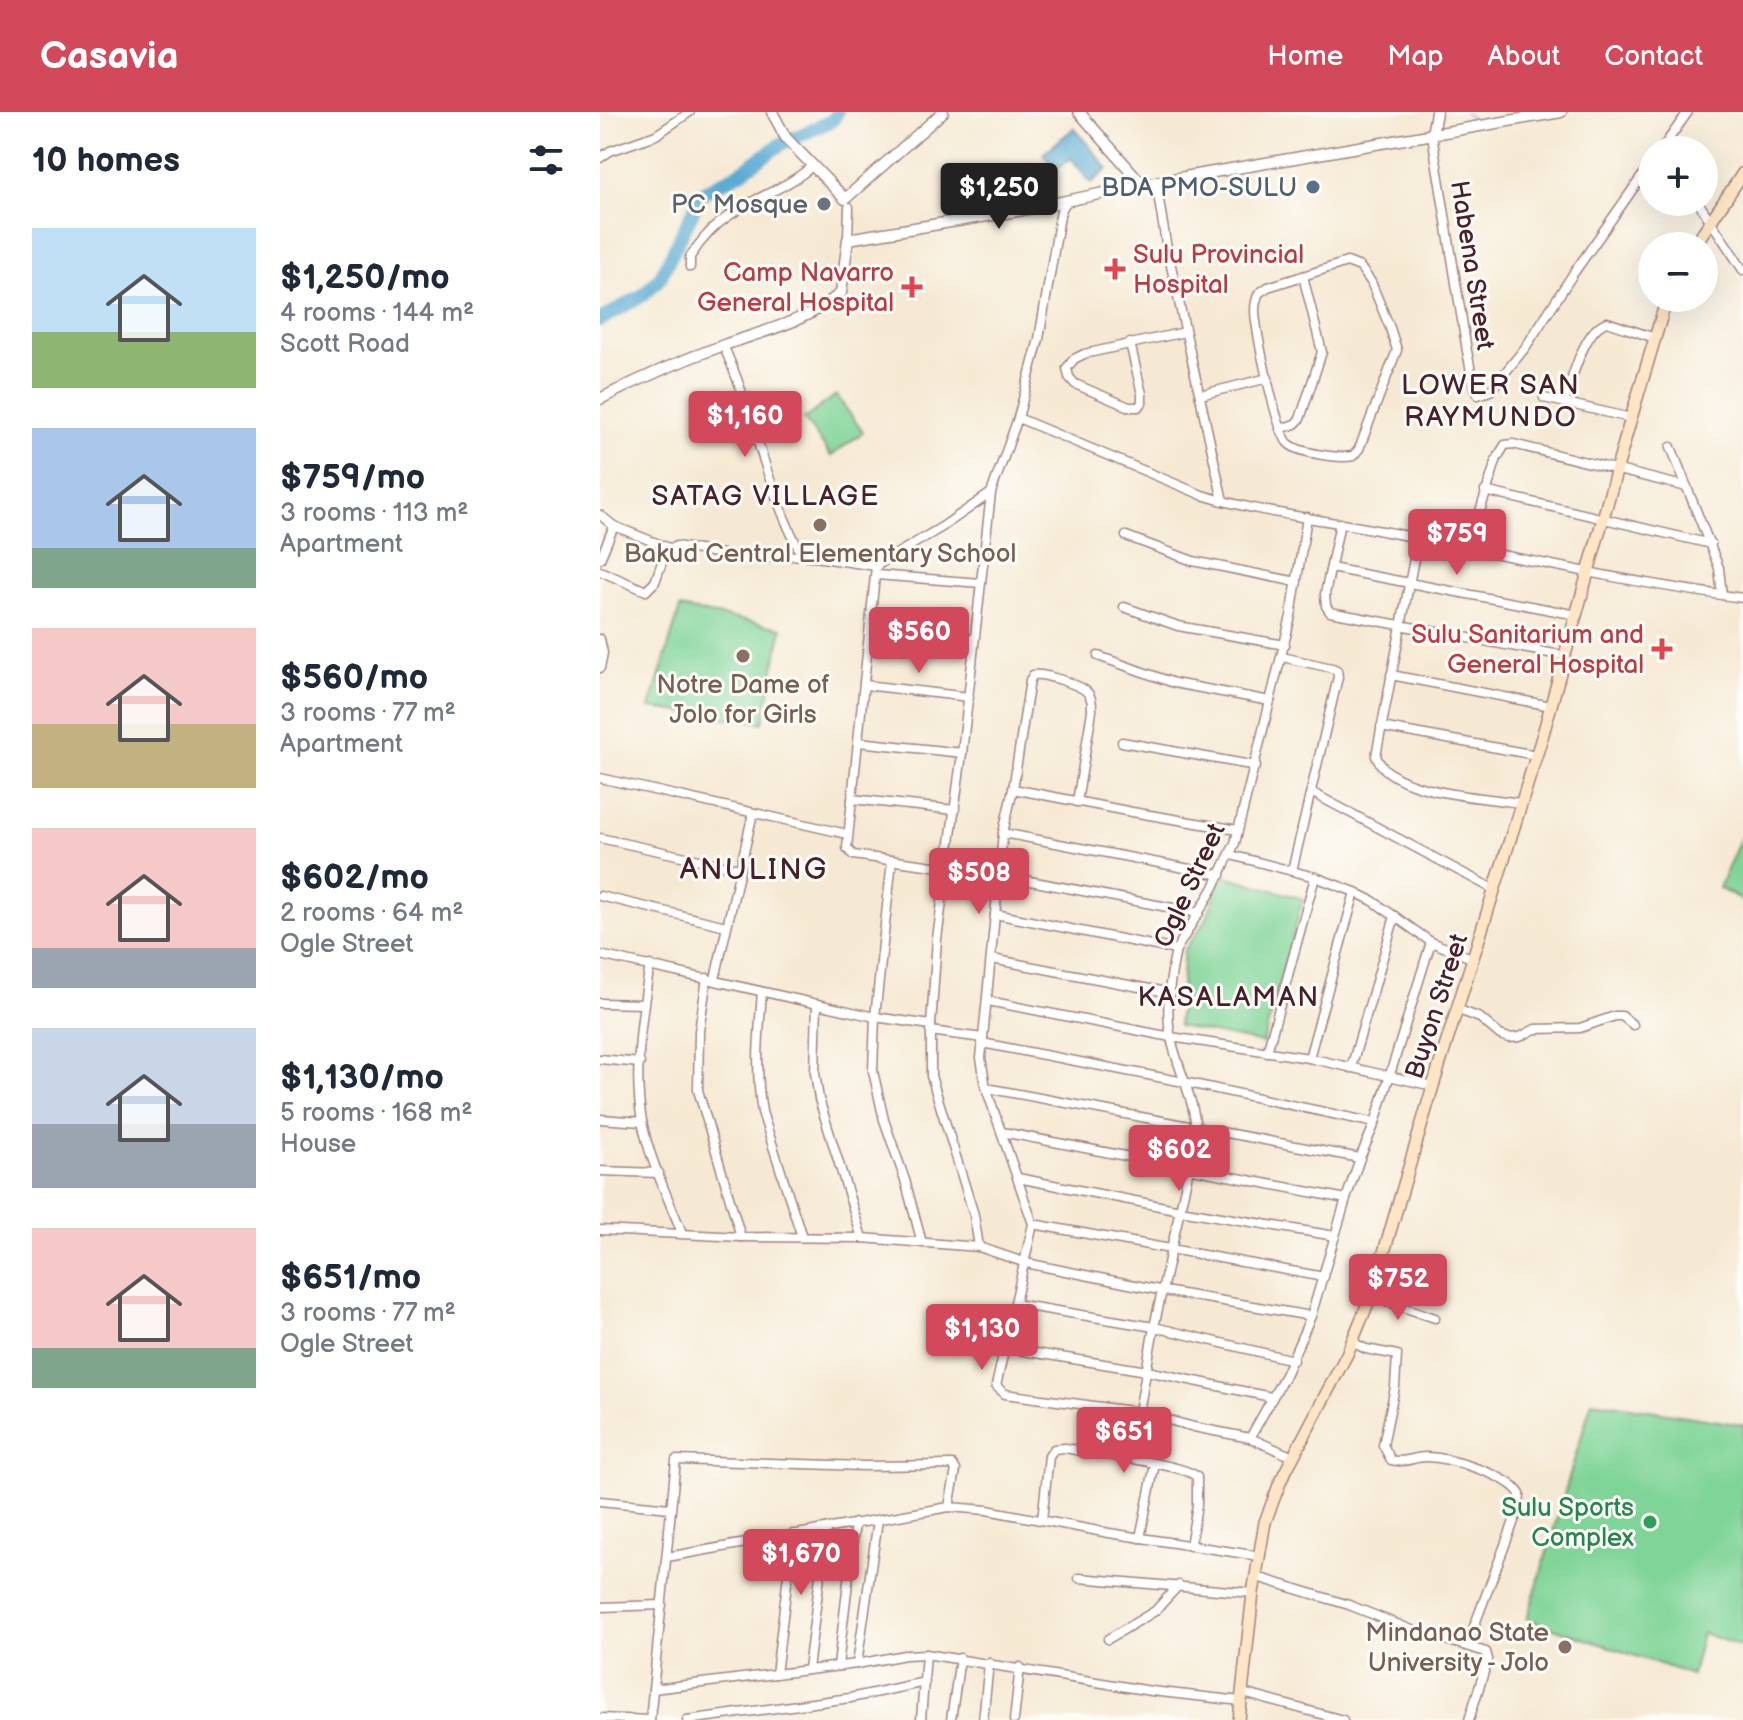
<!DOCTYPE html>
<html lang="en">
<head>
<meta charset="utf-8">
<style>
  :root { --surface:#fff; --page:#f2f2f3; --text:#1f2937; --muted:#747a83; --accent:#d1495b }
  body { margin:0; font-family:"Balsamiq Sans",sans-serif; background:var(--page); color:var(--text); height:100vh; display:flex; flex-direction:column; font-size:30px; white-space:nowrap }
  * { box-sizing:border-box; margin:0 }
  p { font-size:26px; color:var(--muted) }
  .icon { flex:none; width:44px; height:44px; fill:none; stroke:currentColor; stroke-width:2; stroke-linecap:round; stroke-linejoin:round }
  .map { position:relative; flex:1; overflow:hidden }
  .details { display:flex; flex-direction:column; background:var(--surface); width:600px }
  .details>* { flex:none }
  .tools { position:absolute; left:1038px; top:24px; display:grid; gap:16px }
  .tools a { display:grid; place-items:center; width:80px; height:80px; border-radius:50%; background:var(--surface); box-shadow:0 8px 32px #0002; font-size:40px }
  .price { position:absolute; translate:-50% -68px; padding:0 18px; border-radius:8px; background:var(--accent); color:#fff; font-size:26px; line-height:52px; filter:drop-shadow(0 2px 4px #0008) }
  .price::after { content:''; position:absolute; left:50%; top:48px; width:24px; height:18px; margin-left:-12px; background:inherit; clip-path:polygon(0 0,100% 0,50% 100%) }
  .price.active { background:#222; color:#fff }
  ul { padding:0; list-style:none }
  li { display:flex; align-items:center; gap:24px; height:200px; padding:0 32px }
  li span { display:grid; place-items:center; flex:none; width:224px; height:160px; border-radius:0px; color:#555 }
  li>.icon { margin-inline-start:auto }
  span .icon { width:96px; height:96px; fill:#fffc; stroke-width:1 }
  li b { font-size:34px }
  h2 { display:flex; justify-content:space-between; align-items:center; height:96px; padding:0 32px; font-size:34px }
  header { display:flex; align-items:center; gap:48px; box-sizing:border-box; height:112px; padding:0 40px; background:var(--accent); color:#fff }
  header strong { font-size:38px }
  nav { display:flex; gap:44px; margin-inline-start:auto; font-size:28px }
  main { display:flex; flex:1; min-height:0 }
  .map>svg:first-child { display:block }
  .green { fill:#7fd497; stroke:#647a61; stroke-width:2 }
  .water { fill:#57a8d1; stroke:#50647e; stroke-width:2 }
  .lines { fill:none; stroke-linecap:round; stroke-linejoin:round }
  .stream { stroke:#57a8d1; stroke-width:2 }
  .river { stroke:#57a8d1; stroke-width:14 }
  .minor-casing { stroke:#a0847f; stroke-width:11 }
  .tertiary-casing { stroke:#a0847f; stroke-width:13 }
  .secondary-casing { stroke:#a0847f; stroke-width:14 }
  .minor { stroke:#fff; stroke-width:8 }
  .tertiary { stroke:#fff; stroke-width:10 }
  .secondary { stroke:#fde5c5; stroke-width:11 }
  .service-dot { fill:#5c6f8a; stroke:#fdfcf7; stroke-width:3 }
  .worship-dot { fill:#6b7280; stroke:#fdfcf7; stroke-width:3 }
  .health-dot { fill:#e0444e; stroke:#fdfcf7; stroke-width:3 }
  .education-dot { fill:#8d6e63; stroke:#fdfcf7; stroke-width:3 }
  .leisure-dot { fill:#2e9e5b; stroke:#fdfcf7; stroke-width:3 }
  .labels { text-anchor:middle; stroke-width:6; stroke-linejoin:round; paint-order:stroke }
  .service-label { font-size:26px; fill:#4e5e75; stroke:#fdfcf7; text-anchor:end }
  .worship-label { font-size:26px; fill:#5b616d; stroke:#fdfcf7; text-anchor:end }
  .health-label { font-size:26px; fill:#be3a42; stroke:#fdfcf7; text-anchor:end }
  .street-label { font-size:26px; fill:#4a1f2b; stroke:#fdfcf7 }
  .education-label { font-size:26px; fill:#785e54; stroke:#fdfcf7 }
  .leisure-label { font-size:26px; fill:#27864d; stroke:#fdfcf7; text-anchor:end }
  .neighbourhood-label { font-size:28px; letter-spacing:2px; fill:#4a1f2b; stroke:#fdfcf7 }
  .quarter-label { font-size:30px; letter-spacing:2px; fill:#4a1f2b; stroke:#fdfcf7 }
</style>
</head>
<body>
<header>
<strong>Casavia</strong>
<nav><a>Home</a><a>Map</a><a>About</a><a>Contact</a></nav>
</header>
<main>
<section class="details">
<h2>10 homes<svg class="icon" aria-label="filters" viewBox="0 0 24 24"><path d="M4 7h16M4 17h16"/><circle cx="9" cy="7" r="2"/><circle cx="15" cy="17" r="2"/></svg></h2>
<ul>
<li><span style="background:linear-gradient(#bfe0f5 65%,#8fb573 0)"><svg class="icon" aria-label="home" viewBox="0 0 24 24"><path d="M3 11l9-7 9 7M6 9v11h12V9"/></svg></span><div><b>$1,250/mo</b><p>4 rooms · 144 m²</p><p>Scott Road</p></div></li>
<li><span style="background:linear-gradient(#a9c7e8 75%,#7fa58c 0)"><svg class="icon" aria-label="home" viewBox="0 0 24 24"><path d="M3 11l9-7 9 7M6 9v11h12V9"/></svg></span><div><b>$759/mo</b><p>3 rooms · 113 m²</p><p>Apartment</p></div></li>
<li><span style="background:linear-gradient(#f6c9c9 60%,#c2b280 0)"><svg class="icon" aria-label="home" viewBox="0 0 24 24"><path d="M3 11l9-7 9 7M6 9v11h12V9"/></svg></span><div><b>$560/mo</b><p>3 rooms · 77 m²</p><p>Apartment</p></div></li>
<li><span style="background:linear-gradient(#f6c9c9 75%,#9aa5b1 0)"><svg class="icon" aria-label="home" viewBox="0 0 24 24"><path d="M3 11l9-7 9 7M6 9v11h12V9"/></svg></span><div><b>$602/mo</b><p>2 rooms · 64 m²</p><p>Ogle Street</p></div></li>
<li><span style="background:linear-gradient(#c9d6e8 60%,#9aa5b1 0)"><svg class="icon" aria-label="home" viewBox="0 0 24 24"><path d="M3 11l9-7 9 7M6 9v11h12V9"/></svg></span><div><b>$1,130/mo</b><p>5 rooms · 168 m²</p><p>House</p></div></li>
<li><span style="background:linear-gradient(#f6c9c9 75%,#7fa58c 0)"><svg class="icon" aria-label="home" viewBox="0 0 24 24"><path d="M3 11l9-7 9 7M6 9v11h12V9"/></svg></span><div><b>$651/mo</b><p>3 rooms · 77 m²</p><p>Ogle Street</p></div></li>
</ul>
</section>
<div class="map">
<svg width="1143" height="1608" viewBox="0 0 1143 1608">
  <rect width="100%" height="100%" fill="#fdfcf7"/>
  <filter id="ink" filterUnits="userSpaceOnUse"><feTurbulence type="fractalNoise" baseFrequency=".0125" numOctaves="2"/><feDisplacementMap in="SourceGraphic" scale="16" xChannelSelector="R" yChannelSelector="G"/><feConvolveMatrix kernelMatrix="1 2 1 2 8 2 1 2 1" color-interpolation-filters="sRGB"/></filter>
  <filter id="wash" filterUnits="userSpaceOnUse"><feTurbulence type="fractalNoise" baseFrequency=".006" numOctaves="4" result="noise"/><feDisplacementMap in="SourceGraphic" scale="32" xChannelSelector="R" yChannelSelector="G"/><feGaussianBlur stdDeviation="1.8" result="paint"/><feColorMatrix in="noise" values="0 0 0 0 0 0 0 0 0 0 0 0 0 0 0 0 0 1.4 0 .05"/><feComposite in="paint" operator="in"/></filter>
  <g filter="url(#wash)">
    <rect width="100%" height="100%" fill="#f6e9d3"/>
    <!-- green -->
    <g class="green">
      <path d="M236,283L263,320L231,344L204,307Z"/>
      <path d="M80,496L182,516L163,611L50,596Z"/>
      <path d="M1143,721V789L1119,776Z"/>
      <path d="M623,763L703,787L663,931L578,914L584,838L606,808Z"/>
      <path d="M992,1289L1143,1313V1535L1102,1521L1092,1563L927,1507Z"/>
    </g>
    <!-- water -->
    <path class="water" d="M474,16L508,57L491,71L471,46L456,58L443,42Z"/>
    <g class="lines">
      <!-- stream -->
      <path class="stream" d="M865,0L874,9"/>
      <!-- river -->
      <path class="river" d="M0,208L43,183L60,166L102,81L141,60L181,32L233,8L237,0"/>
    </g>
  </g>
  <g filter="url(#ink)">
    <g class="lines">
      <defs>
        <g id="minor">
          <path d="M832,23L867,239L874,275L878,283L890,279L925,236L973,162L1052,50"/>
          <path d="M1061,38L1088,0"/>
          <path d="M0,46L10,39L56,23L90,0"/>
          <path d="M556,70L566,131L623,389"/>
          <path d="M1098,90L1143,158"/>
          <path d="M248,127L249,95"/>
          <path d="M747,150L760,155L771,170L790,216L797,238L759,337L753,344C739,347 698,341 688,331C676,318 656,220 655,199C655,193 656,187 659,181L668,175Z"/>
          <path d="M90,155V145C101,128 113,114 130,103C157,84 188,76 213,53"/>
          <path d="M530,231L542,282V291L538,295H529L475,272L469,265L467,256L474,247L484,242L585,220"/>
          <path d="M123,233C155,303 165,375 202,443"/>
          <path d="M600,283L668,266"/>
          <path d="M944,286L1031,306"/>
          <path d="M964,291C971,270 984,216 1007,210L1055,226"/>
          <path d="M418,306L602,383C660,401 722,407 782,419C902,442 1022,470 1143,486"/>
          <path d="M680,317L695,312L700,307L722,240L703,164"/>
          <path d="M1071,335L1119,456L1122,483"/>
          <path d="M885,379L1111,432"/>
          <path d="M0,403L14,414L69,436"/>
          <path d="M740,411L725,482L726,494L730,500L965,544"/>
          <path d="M526,424L593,449L697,470"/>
          <path d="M818,426L776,644C789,682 885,685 920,691"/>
          <path d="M868,437L897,346L905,333L913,332L1087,375"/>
          <path d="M0,447L14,414"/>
          <path d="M731,456L977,503"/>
          <path d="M0,459L46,479L55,470L66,439L76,434L150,447L202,443L276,454"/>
          <path d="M276,463L381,471"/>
          <path d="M524,495L578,514L685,533"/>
          <path d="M272,518L374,528"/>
          <path d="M0,527L3,541L0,556"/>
          <path d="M498,544L574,571L670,589"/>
          <path d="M682,545L732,556L737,558L738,565L692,759"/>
          <path d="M791,563L951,594"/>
          <path d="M265,573L369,585"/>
          <path d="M781,615L936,643"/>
          <path d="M259,630L362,641"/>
          <path d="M522,630L656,654"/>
          <path d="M0,666L247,722"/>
          <path d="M413,677L430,568L433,563C444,561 477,572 486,579C492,584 492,592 492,599L477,690"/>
          <path d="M711,680L895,778"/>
          <path d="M252,687L355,698"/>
          <path d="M638,718L532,700L413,677L403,721L381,946L386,976L433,1112L396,1274L405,1282L539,1300L594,1315L650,1326L693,1345"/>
          <path d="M403,721L621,763"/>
          <path d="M0,726L140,757"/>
          <path d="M631,743L715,765L755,780L773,789L831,830L874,847"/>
          <path d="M292,748L275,905L273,959L284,1008L305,1068L322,1131"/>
          <path d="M348,756L253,743L247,736L276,454L342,415L391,381"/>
          <path d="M398,763L599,801"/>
          <path d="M0,784L126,814"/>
          <path d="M395,802L576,838"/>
          <path d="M0,843L275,905L331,913"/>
          <path d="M392,847L571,881"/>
          <path d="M50,853C42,900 33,961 42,1009C49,1047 68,1085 82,1121"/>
          <path d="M107,866L99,919L98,978L141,1125"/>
          <path d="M115,867L153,701"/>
          <path d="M162,880C159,920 155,959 162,1000L202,1125"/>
          <path d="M388,889L571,925L709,946L833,974"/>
          <path d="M0,891L43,892"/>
          <path d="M217,892L215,961L219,987L262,1126"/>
          <path d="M859,898L880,906L900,923L909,926L920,925L935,917L980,916L1015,904H1022L1033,913"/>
          <path d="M330,919L383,926"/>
          <path d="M382,931L584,970L775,1011"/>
          <path d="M667,940L715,765"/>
          <path d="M709,946L755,780"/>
          <path d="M0,947L40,951"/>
          <path d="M751,956L795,804"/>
          <path d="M386,976L760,1046"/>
          <path d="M0,1007L42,1010"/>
          <path d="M402,1020L746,1087"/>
          <path d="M0,1059L59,1061"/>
          <path d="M418,1066L580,1098L735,1124"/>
          <path d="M433,1112L724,1165"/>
          <path d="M0,1118L141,1125L262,1126L379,1135L426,1151L564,1179L711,1204"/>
          <path d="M379,1135L374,1103L331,964V913L337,827L362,641L391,381L418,306L439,227L461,98L467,89"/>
          <path d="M771,1184L835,1206"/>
          <path d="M415,1192L554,1215L693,1248"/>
          <path d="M752,1230L766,1237L797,1243L795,1275L783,1333L791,1348C806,1352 814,1344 828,1345C850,1346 909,1363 920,1382L919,1396L867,1533"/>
          <path d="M405,1236L547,1259L671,1285"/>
          <path d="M539,1300L554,1215L596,1025C597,991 578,959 571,926C565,899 570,865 576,838L613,777L635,731L691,504L707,405"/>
          <path d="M650,1326L685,1263L711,1204L746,1087L760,1046L775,1011L831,830"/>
          <path d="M0,1389L70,1396"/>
          <path d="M442,1408L449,1344L454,1337L465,1336C489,1341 585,1352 597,1365V1393L590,1434"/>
          <path d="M540,1426L555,1352"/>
          <path d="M67,1445L349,1395L387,1398L509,1421L659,1444"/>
          <path d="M657,1465L749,1493L812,1518L886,1540L888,1547L869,1608"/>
          <path d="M479,1466L653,1481"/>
          <path d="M0,1495L62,1493"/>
          <path d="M508,1527L555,1499L579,1473"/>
          <path d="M257,1552L278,1408"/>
          <path d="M238,1554L255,1411"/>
          <path d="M208,1557L226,1417"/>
          <path d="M176,1562L193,1422"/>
          <path d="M53,1577L257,1552L305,1543L326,1542L551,1579L641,1589"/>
          <path d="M643,1581L743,1608"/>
          <path d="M0,1606L50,1608"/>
          <path d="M50,1608L76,1348L265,1354L353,1353L356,1358L349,1395"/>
          <path d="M87,1608L250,1586L325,1570"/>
          <path d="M321,1608L326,1542"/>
          <path d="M351,1608L360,1546"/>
          <path d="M383,1608L389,1551"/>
          <path d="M414,1608L420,1555"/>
        </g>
        <g id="tertiary">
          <path d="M172,0L186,26L245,87L343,0"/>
          <path d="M479,0L542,72"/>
          <path d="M832,23L836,0"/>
          <path d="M0,287C39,267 82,248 124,233C164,219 208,209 241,181L248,127L423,98L556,70L961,0"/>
        </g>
        <g id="secondary">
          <path d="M1094,134L1143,61"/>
          <path d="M639,1608L653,1481L665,1410L681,1368L747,1242L771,1184L833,974L943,622L1031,306L1067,186"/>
        </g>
      </defs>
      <!-- minor casing -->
      <use href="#minor" class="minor-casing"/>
      <!-- tertiary casing -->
      <use href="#tertiary" class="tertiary-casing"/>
      <!-- secondary casing -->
      <use href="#secondary" class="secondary-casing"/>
      <!-- minor -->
      <use href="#minor" class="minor"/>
      <!-- tertiary -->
      <use href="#tertiary" class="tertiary"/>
      <!-- secondary -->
      <use href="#secondary" class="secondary"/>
    </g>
  </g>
  <!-- markers -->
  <circle class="service-dot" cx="713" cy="75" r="8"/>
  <circle class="worship-dot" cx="224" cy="92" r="8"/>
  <g class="health-dot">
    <path d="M511 145h8v8h8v8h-8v8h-8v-8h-8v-8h8z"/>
    <path d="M308 163h8v8h8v8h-8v8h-8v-8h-8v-8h8z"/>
    <path d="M1058 525h8v8h8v8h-8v8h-8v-8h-8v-8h8z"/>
  </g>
  <g class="education-dot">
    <circle cx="220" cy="413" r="8"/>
    <circle cx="143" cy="544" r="8"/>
    <circle cx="965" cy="1535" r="8"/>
  </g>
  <circle class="leisure-dot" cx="1050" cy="1410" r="8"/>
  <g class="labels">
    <!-- service labels -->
    <g class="service-label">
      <text x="697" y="84">BDA PMO-SULU</text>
    </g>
    <!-- worship labels -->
    <g class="worship-label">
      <text x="208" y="101">PC Mosque</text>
    </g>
    <!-- health labels -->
    <g class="health-label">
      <text x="533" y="151" text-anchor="start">Sulu Provincial<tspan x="533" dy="30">Hospital</tspan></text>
      <text x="294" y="169">Camp Navarro<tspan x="294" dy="30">General Hospital</tspan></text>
      <text x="1044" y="531">Sulu Sanitarium and<tspan x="1044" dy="30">General Hospital</tspan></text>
    </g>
    <!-- street labels -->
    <g class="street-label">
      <text transform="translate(873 153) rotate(81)" y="9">Habena Street</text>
      <text transform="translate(589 773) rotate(-65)" y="9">Ogle Street</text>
      <text transform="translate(836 894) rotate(-72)" y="9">Buyon Street</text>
    </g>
    <!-- education labels -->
    <g class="education-label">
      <text x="220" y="450">Bakud Central Elementary School</text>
      <text x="143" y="581">Notre Dame of<tspan x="143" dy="30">Jolo for Girls</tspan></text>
      <text x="949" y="1529" text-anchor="end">Mindanao State<tspan x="949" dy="30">University - Jolo</tspan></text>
    </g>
    <!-- leisure labels -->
    <g class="leisure-label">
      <text x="1034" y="1404">Sulu Sports<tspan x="1034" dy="30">Complex</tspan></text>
    </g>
    <!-- neighbourhood labels -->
    <g class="neighbourhood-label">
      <text x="891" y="282">LOWER SAN<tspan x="891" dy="32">RAYMUNDO</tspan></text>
      <text x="166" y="393">SATAG VILLAGE</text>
      <text x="629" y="894">KASALAMAN</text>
    </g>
    <!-- quarter labels -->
    <g class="quarter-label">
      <text x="154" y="767">ANULING</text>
    </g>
  </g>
</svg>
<div class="tools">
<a>+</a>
<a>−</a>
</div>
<b class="price active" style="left:399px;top:119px">$1,250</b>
<b class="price" style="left:145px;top:347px">$1,160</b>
<b class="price" style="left:857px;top:465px">$759</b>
<b class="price" style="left:319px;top:563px">$560</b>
<b class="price" style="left:379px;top:804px">$508</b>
<b class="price" style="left:579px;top:1081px">$602</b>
<b class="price" style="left:798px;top:1210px">$752</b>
<b class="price" style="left:382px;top:1260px">$1,130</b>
<b class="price" style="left:524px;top:1363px">$651</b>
<b class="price" style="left:201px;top:1485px">$1,670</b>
</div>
</main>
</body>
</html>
